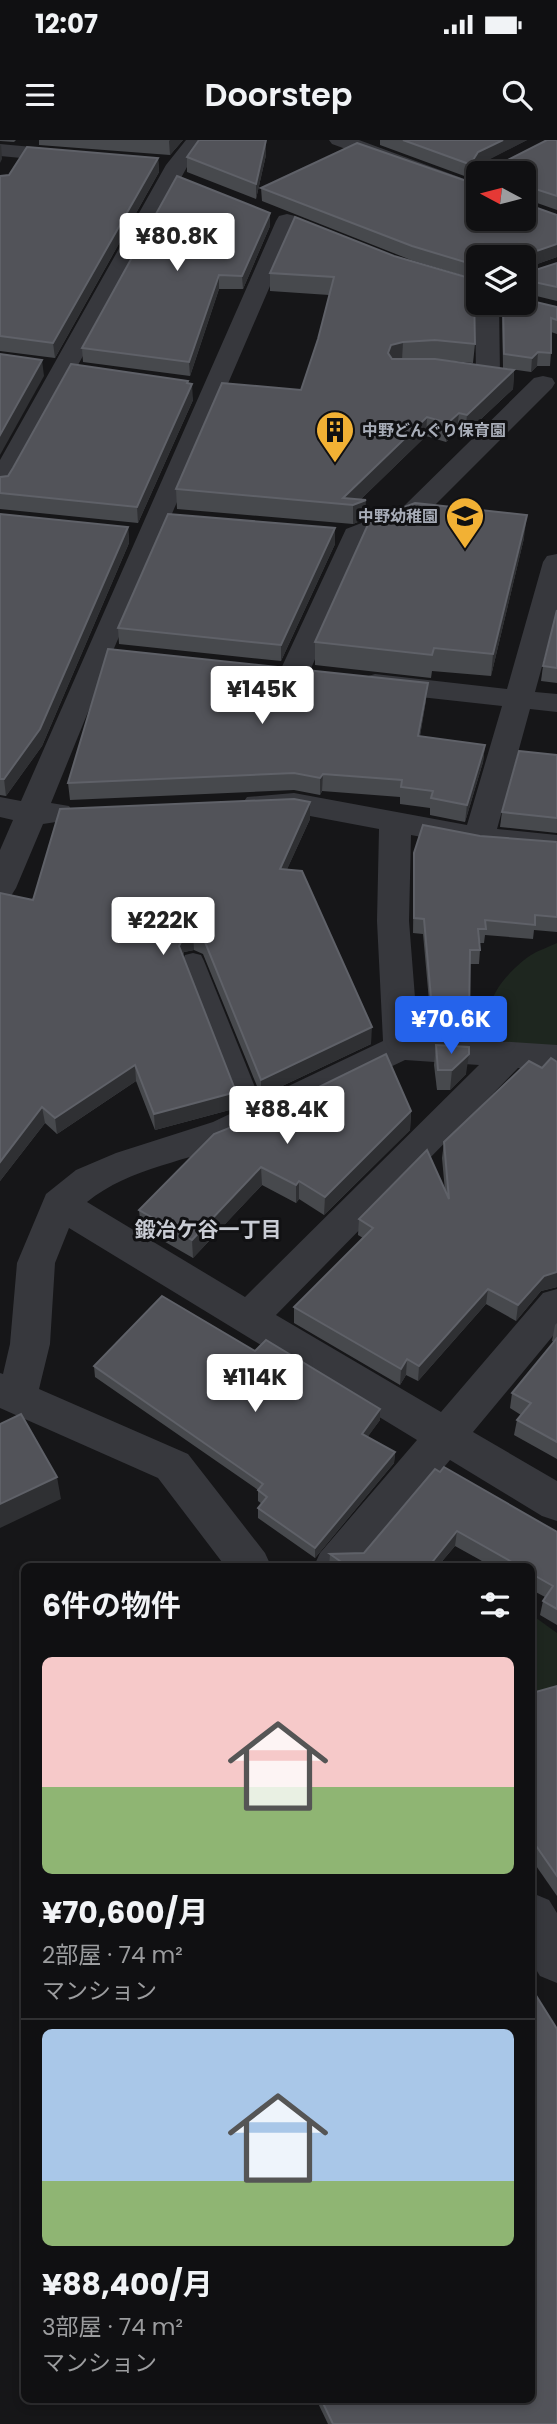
<!DOCTYPE html>
<html lang="ja">
<head>
<meta charset="utf-8">
<style>
  :root { --surface:#101012; --page:#1e1e20; --text:#f1f3f6; --muted:#9c9d9f; --line:#303032; --accent:#2563eb }
  body { margin:0; font-family:Poppins,"Noto Sans JP",sans-serif; background:var(--page); color:var(--text); height:100vh; display:flex; flex-direction:column; font-size:26px; white-space:nowrap }
  * { box-sizing:border-box; margin:0 }
  p { font-size:23px; color:var(--muted) }
  .icon { flex:none; width:38px; height:38px; fill:none; stroke:currentColor; stroke-width:2; stroke-linecap:round; stroke-linejoin:round }
  .map { position:relative; flex:1; overflow:hidden }
  .details { position:absolute; left:21px; top:1423px; width:514px; height:840px; display:flex; flex-direction:column; background:var(--surface); border-radius:10px; box-shadow:0 4px 10px #0003,0 0 0 2px var(--line) }
  .details>* { flex:none }
  .needle { width:46px; rotate:277deg }
  .tools { position:absolute; left:466px; top:21px; display:grid; gap:14px }
  .tools a { display:grid; place-items:center; width:70px; height:70px; border-radius:10px; background:var(--surface); box-shadow:0 4px 10px #0003,0 0 0 2px var(--line); font-size:35px }
  .price { position:absolute; translate:-50% -60px; padding:0 16px; border-radius:7px; background:#fff; color:#222; font-size:23px; line-height:46px; filter:drop-shadow(0 2px 4px #0008) }
  .price::after { content:''; position:absolute; left:50%; top:42px; width:21px; height:16px; margin-left:-10px; background:inherit; clip-path:polygon(0 0,100% 0,50% 100%) }
  .price.current { background:var(--accent); color:#fff }
  ul { padding:0; list-style:none }
  li { display:grid; align-content:center; gap:14px; height:371px; padding:0 21px }
  li+li { border-top:2px solid var(--line) }
  li span { display:grid; place-items:center; height:217px; border-radius:10px; color:#555 }
  li>.icon { margin-inline-start:auto }
  span .icon { width:126px; height:126px; fill:#fffc; stroke-width:1 }
  li b { font-size:30px }
  h2 { display:flex; justify-content:space-between; align-items:center; height:84px; padding:0 21px; font-size:30px }
  .status { display:flex; justify-content:space-between; align-items:center; height:49px; padding:0 35px; background:var(--surface); direction:ltr }
  .status svg { height:19px; fill:currentColor }
  header { display:flex; justify-content:space-between; align-items:center; height:91px; padding:0 21px; background:var(--surface); font-size:32px; font-weight:600 }
  .map>svg:first-child { display:block }
  .green { fill:#1e261f }
  .lines { fill:none; stroke-linecap:round; stroke-linejoin:round }
  .service { fill:#37383d; fill-rule:evenodd }
  .minor { fill:#37383d; fill-rule:evenodd }
  .wall { fill:#47494d }
  .shaded-wall { fill:#2f3033 }
  .building { fill:#525359; stroke:#5f6168; stroke-width:2 }
  .labels { text-anchor:middle; stroke-width:6; stroke-linejoin:round; paint-order:stroke }
  .far-poi-label { font-size:16px; font-weight:bold; fill:#a8adb8; stroke:#111113; text-anchor:start }
  .neighbourhood-label { font-size:21px; font-weight:bold; fill:#c9ccd4; stroke:#111113 }
</style>
</head>
<body>
<div class="status"><b>12:07</b><svg viewBox="0 0 49 12"><path d="M0 12V9h3v3zM5 12V6h3v6zM10 12V3h3v9zM15 12V0h3v12zM26 1h20v11H26zM47 4h2v5h-2z"/></svg></div>
<header><svg class="icon" aria-label="menu" viewBox="0 0 24 24"><path d="M4 6h16M4 12h16M4 18h16"/></svg>Doorstep<svg class="icon" aria-label="search" viewBox="0 0 24 24"><circle cx="10" cy="10" r="6"/><path d="M15 15l6 6"/></svg></header>
<div class="map">
<svg width="557" height="2284" viewBox="0 0 557 2284">
  <rect width="100%" height="100%" fill="#161618"/>
  <!-- green -->
  <g class="green">
    <path d="M557,803V918L522,916C512,907 496,896 491,883C481,859 513,827 531,815C539,810 549,807 557,803Z"/>
    <path d="M532,1475L557,1493V1556L532,1565Z"/>
  </g>
  <g class="lines">
    <!-- service -->
    <path class="service" d="M193,813L201,815L204,821L267,977L264,983L255,986L246,983L243,977L182,821L185,815Z"/>
    <!-- minor -->
    <g class="minor">
      <path d="M186,0H207L187,27L13,343L9,349L0,351V320L166,25Z"/>
      <path d="M329,0H359L478,44V57L332,4Z"/>
      <path d="M0,4L75,11L82,13L86,17L82,21L75,23L0,16Z"/>
      <path d="M287,74L295,76L298,81L112,513L51,663L69,666L74,673L69,680L43,684L16,748L11,756L0,759V710L13,680L0,677V657L21,661L276,81L279,76Z"/>
      <path d="M478,159V163H499L500,235L497,240L488,242L479,240L476,235L475,163Z"/>
      <path d="M543,236L552,238L555,243L552,248L421,379L367,400L309,533L304,539L294,542L284,539L279,533L346,389L403,367L534,238Z"/>
      <path d="M557,414V472L535,552L557,554V572L530,569L497,689L557,695V715L479,708L411,695L409,781L418,896L557,905V931L518,928L276,1175L441,1272L543,1153L557,1149V1191L473,1292L557,1341V1381L542,1376L450,1320L361,1426H314L320,1413L417,1300L69,1088L55,1123L50,1204L39,1249L188,1314L265,1413L271,1426H225L158,1338L0,1268V1233L3,1234L10,1204L17,1123L46,1054L76,1030L116,1013L213,982L383,901L377,781L379,689L294,673L258,674L247,671L242,664L247,657L294,653L467,685L502,566L375,552L365,549L360,543L365,537L375,534L507,549L543,422L547,416ZM405,920L479,925L245,1157L87,1062C130,1027 190,1021 240,1000C296,976 350,946 405,920Z"/>
      <path d="M532,1753L549,1760L557,1773V1843L540,1836L532,1823Z"/>
    </g>
  </g>
  <!-- wall -->
  <g class="wall">
    <path d="M0,0H16L14,2L0,1Z"/>
    <path d="M39,0H183L170,15L39,5Z"/>
    <path d="M380,0H527L483,22H504L557,0V70L523,58V33H478V41L380,5Z"/>
    <path d="M266,15L256,59L187,32V17Z"/>
    <path d="M158,18L159,32L55,218L0,211V36Z"/>
    <path d="M261,48L478,79L557,75V117L523,129L478,117V140L411,120L262,61Z"/>
    <path d="M270,86L243,149H219L190,236L83,222L82,208Z"/>
    <path d="M394,116L476,140L474,160L475,204L473,223L443,220L514,230L513,249L465,294L457,291L446,302L426,296L360,360L365,379L353,384L177,369L176,349L301,250L318,199L329,155L270,151V133Z"/>
    <path d="M557,123V161L524,153L523,134Z"/>
    <path d="M502,163H523L557,167V194L551,192V213L550,226H537L531,232L503,228Z"/>
    <path d="M188,241L193,260L138,383L0,369V337L8,336Z"/>
    <path d="M0,374L128,387L129,403L42,606L6,656L0,655Z"/>
    <path d="M524,398L491,536L432,531L431,538L315,525V502Z"/>
    <path d="M335,404L281,521L119,504L118,488Z"/>
    <path d="M557,470V543L541,541L543,526Z"/>
    <path d="M426,560L420,596L485,605L483,622L465,682L430,675V668L400,664V657L322,651L320,655L294,650L70,660L68,643Z"/>
    <path d="M557,615V693L500,687L502,672Z"/>
    <path d="M310,662V679L287,729L371,904L261,956L203,814L194,810L184,812L183,816L237,968L155,990L136,941L57,994L45,983L0,1041V753L33,760Z"/>
    <path d="M480,696L557,702V792L534,790L533,799L485,795L484,803H480V810L479,824H470L469,882L467,897L432,894L423,794L413,793L414,713Z"/>
    <path d="M436,905L466,934L450,950H437L434,925Z"/>
    <path d="M557,922V1147L541,1151L516,1181L486,1164L418,1241L406,1235L400,1245L294,1183V1167L363,1098L358,1095L359,1079L445,1051L442,1018L444,1002L542,928Z"/>
    <path d="M411,971L410,990L324,1075L299,1059L296,1063L262,1045L193,1118L141,1088L139,1070Z"/>
    <path d="M557,1183V1319L514,1295L517,1280L521,1275L510,1268L512,1253L554,1202L552,1201L555,1185Z"/>
    <path d="M255,1211L380,1280L367,1297L395,1312L394,1323L315,1418L258,1378V1368L262,1364L258,1361V1350L95,1237L94,1226Z"/>
    <path d="M435,1329L557,1392V1485L540,1475L543,1461L545,1457L532,1450V1426H491L455,1406L438,1426H329L330,1414L364,1413Z"/>
    <path d="M557,1546V1756L532,1720V1553Z"/>
    <path d="M316,2259H532L557,2284H328Z"/>
  </g>
  <!-- shaded-wall -->
  <g class="shaded-wall">
    <path d="M170,0H183L170,15L169,1Z"/>
    <path d="M266,0V15L256,59V44Z"/>
    <path d="M503,0H527L477,26L473,20L478,12Z"/>
    <path d="M1,4L2,19L0,23V6Z"/>
    <path d="M158,18L159,32L55,218L53,203Z"/>
    <path d="M270,73V86L243,149L242,136Z"/>
    <path d="M557,104V117L523,129V117H522V116Z"/>
    <path d="M219,135V149L190,236L189,222Z"/>
    <path d="M476,140L475,159L472,163L474,145Z"/>
    <path d="M403,202L402,220L390,224L388,213L391,205Z"/>
    <path d="M538,212L537,226L531,232L532,218Z"/>
    <path d="M42,220L44,236L0,315V295Z"/>
    <path d="M514,230L513,249L465,294L467,275Z"/>
    <path d="M188,241V254L192,244L193,260L138,383L137,367Z"/>
    <path d="M459,273L457,291L446,302L448,283Z"/>
    <path d="M427,277L426,296L356,364L366,360L365,379L353,384V365L343,358Z"/>
    <path d="M527,375L524,398L491,536L493,514Z"/>
    <path d="M128,387L129,403L42,606L6,656L4,639Z"/>
    <path d="M335,388V404L281,521V505Z"/>
    <path d="M428,543L426,560L417,613L418,596Z"/>
    <path d="M485,605L483,622L465,682L467,665Z"/>
    <path d="M323,634L322,651L320,655V638Z"/>
    <path d="M310,662V679L280,745V729Z"/>
    <path d="M193,794L194,810L184,812L180,822L179,806L184,796Z"/>
    <path d="M372,887L371,904L261,956V940Z"/>
    <path d="M469,914L466,934L450,950L452,930Z"/>
    <path d="M135,925L136,941L57,994L55,978Z"/>
    <path d="M236,952L237,968L155,990L154,974Z"/>
    <path d="M42,967L45,983L0,1041V1022Z"/>
    <path d="M411,971L410,990L324,1075L325,1057Z"/>
    <path d="M261,1027L262,1045L193,1118L192,1100Z"/>
    <path d="M299,1041V1059L296,1063V1045Z"/>
    <path d="M557,1132V1147L541,1151L516,1181L518,1165L544,1136Z"/>
    <path d="M488,1149L486,1164L418,1241L419,1226Z"/>
    <path d="M407,1219L406,1235L400,1245L401,1229Z"/>
    <path d="M380,1269V1280L362,1305V1294Z"/>
    <path d="M395,1312L394,1323L315,1418V1408Z"/>
    <path d="M57,1337L61,1359L0,1388V1364Z"/>
    <path d="M457,1391L455,1406L438,1426H429Z"/>
  </g>
  <!-- building -->
  <g class="building">
    <path d="M199,0H266L256,44L187,17Z"/>
    <path d="M403,0H503L478,12L473,20L479,26L482,22H504L547,0H557V56L523,45V33H480V28Z"/>
    <path d="M357,3L478,45V79H523V63L557,75V104L522,116V117H478V126L412,106L261,48Z"/>
    <path d="M27,7L158,18L53,203L0,196V36L9,35Z"/>
    <path d="M177,36L270,73L242,136L219,135L189,222L82,208Z"/>
    <path d="M295,77L394,116L476,140L474,145L475,204L435,200L403,202L391,205L388,213L392,219H435L514,230L467,275L459,273L448,283L427,277L343,358L366,360L353,365L176,349L222,243L301,250L318,199L334,137L270,133Z"/>
    <path d="M557,123V147L525,140L523,143V134Z"/>
    <path d="M523,159L557,167V180L551,178V213L538,212L532,218L504,214L503,163H523Z"/>
    <path d="M0,214L42,220L0,295Z"/>
    <path d="M71,224L188,241L187,243L192,244L137,367L0,353V337L8,336L13,328Z"/>
    <path d="M415,363L527,375L493,514L434,508L432,515L315,502L370,380Z"/>
    <path d="M0,374L128,387L40,589L4,639H0Z"/>
    <path d="M168,374L335,388L281,505L118,488Z"/>
    <path d="M557,470V528L543,526Z"/>
    <path d="M108,509L428,543L418,596L485,605L467,665L431,658L433,651L401,647L402,640L323,634L320,638L294,633L68,643Z"/>
    <path d="M519,611L557,615V678L502,672Z"/>
    <path d="M294,659L310,662L280,729L302,731L372,887L261,940L203,797L193,794L184,796L179,806L236,952L154,974L135,925L55,978L42,967L0,1022V753L33,760L60,669Z"/>
    <path d="M423,685L480,696L557,702V777L535,775V785L485,780L486,789H478L480,810H470L469,882L433,880L424,779L414,778V713Z"/>
    <path d="M436,905L469,907V914L452,930H438Z"/>
    <path d="M386,914L411,971L325,1057L299,1041L296,1045L261,1027L192,1100L139,1070L214,994L262,975Z"/>
    <path d="M551,918L557,922V1132L544,1136L518,1165L488,1149L419,1226L407,1219L401,1229L294,1167L373,1088L359,1079L427,1010L449,1059L444,1002L529,921L542,928Z"/>
    <path d="M162,1156L255,1211L266,1200L380,1269L362,1294L395,1312L315,1408L258,1368L267,1357L258,1350L263,1344L94,1226Z"/>
    <path d="M557,1198V1302L517,1280L531,1263L512,1253Z"/>
    <path d="M21,1274L57,1337L0,1364V1284Z"/>
    <path d="M444,1327L557,1392V1469L543,1461L553,1446L532,1434V1426H519L457,1391L429,1426H347L330,1414L364,1413L435,1329L440,1332Z"/>
    <path d="M557,1546V1736L532,1700V1553Z"/>
    <path d="M532,1849L557,1889V2284H333L321,2259H532Z"/>
  </g>
  <!-- icons -->
  <defs>
    <symbol id="building-pin" viewBox="-11 -11 22 30"><path d="M0 17L-7.5 6A9.5 9.5 0 1 1 7.5 6Z" fill="#f2b134" stroke="#111113"/><path d="M-4-6H4V6H1V3H-1V6H-4ZM-2.5-4.3h1.7v1.8h-1.7ZM.8-4.3h1.7v1.8H.8ZM-2.5-1h1.7V.8h-1.7ZM.8-1h1.7V.8H.8Z" fill="#111"/></symbol>
    <symbol id="school-pin" viewBox="-11 -11 22 30"><path d="M0 17L-7.5 6A9.5 9.5 0 1 1 7.5 6Z" fill="#f2b134" stroke="#111113"/><path d="M0-5L7-2L0 1L-7-2ZM-4 1L0 2.5L4 1V4Q0 6-4 4Z" fill="#111"/></symbol>
  </defs>
  <g fill-rule="evenodd">
    <use href="#building-pin" x="313" y="268" width="44" height="60"/>
    <use href="#school-pin" x="443" y="354" width="44" height="60"/>
  </g>
  <g class="labels">
    <!-- far-poi labels -->
    <g class="far-poi-label">
      <text x="362" y="296">中野どんぐり保育園</text>
      <text x="438" y="382" text-anchor="end">中野幼稚園</text>
    </g>
    <!-- neighbourhood labels -->
    <g class="neighbourhood-label">
      <text x="208" y="1097">鍛冶ケ谷一丁目</text>
    </g>
  </g>
</svg>
<div class="tools">
<a><svg class="needle" viewBox="-14 -14 28 28"><path d="M0-13l5 13h-10z" fill="#e53935"/><path d="M0 13l5-13h-10z" fill="#9c9d9f"/></svg></a>
<a><svg class="icon" aria-label="layers" viewBox="0 0 24 24"><path d="M12 4l9 5-9 5-9-5zM3 14l9 5 9-5"/></svg></a>
</div>
<b class="price" style="left:177px;top:133px">¥80.8K</b>
<b class="price" style="left:262px;top:586px">¥145K</b>
<b class="price" style="left:163px;top:817px">¥222K</b>
<b class="price current" style="left:451px;top:916px">¥70.6K</b>
<b class="price" style="left:287px;top:1006px">¥88.4K</b>
<b class="price" style="left:255px;top:1274px">¥114K</b>
<section class="details">
<h2>6件の物件<svg class="icon" aria-label="filters" viewBox="0 0 24 24"><path d="M4 7h16M4 17h16"/><circle cx="9" cy="7" r="2"/><circle cx="15" cy="17" r="2"/></svg></h2>
<ul>
<li><span style="background:linear-gradient(#f6c9c9 60%,#8fb573 0)"><svg class="icon" aria-label="home" viewBox="0 0 24 24"><path d="M3 11l9-7 9 7M6 9v11h12V9"/></svg></span><div><b>¥70,600/月</b><p>2部屋 · 74 m²</p><p>マンション</p></div></li>
<li><span style="background:linear-gradient(#a9c7e8 70%,#8fb573 0)"><svg class="icon" aria-label="home" viewBox="0 0 24 24"><path d="M3 11l9-7 9 7M6 9v11h12V9"/></svg></span><div><b>¥88,400/月</b><p>3部屋 · 74 m²</p><p>マンション</p></div></li>
</ul>
</section>
</div>
</body>
</html>
